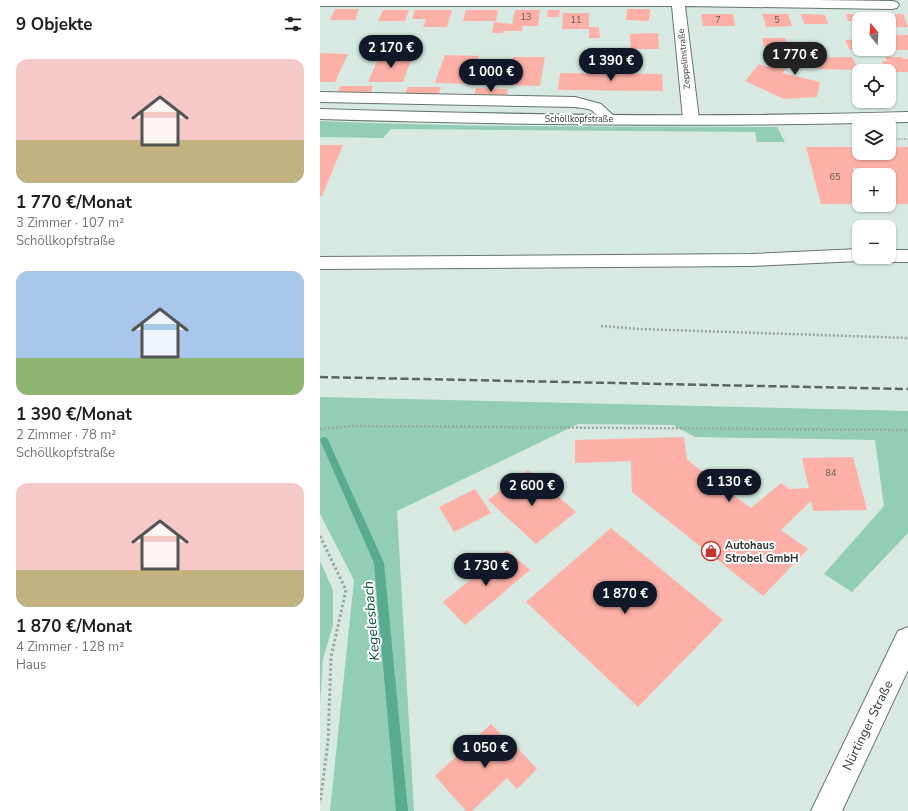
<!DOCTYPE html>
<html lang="de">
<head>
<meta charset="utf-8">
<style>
  :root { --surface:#fff; --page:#f6f6f6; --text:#202124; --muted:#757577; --accent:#111827 }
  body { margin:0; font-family:"Nunito Sans",sans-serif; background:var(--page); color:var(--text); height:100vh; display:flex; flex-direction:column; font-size:15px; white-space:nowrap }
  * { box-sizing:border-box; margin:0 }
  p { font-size:13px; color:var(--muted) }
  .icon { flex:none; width:22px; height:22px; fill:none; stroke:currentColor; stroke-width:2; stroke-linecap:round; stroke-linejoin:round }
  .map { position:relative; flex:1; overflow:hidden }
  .side { display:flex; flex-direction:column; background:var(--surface); width:320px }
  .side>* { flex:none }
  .needle { width:26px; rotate:342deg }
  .tools { position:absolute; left:532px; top:12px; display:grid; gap:8px }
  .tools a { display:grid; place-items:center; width:44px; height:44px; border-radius:8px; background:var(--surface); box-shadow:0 1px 3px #0004; font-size:20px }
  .price { position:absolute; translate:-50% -34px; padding:0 9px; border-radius:14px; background:var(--accent); color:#fff; font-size:13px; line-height:26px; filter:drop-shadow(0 1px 2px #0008) }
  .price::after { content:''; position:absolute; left:50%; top:24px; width:12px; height:9px; margin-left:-6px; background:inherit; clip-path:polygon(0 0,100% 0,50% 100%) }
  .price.current { background:#222; color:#fff }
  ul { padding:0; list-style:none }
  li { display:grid; align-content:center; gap:8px; height:212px; padding:0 16px }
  li span { display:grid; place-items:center; height:124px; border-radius:12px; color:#555 }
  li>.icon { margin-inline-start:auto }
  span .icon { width:72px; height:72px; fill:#fffc; stroke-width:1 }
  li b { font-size:17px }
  h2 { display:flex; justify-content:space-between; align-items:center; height:48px; padding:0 16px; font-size:17px }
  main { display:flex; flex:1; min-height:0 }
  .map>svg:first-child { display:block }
  .green { fill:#92cdb6 }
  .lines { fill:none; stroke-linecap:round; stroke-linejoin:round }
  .stream { fill:#59aa8e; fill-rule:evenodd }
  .building { fill:#fdb0a7 }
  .minor-casing { stroke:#65756e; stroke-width:2 }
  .major-casing { stroke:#65756e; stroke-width:2 }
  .path-far2 { stroke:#98a6a0; stroke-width:1.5; stroke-dasharray:1.5 1.5; stroke-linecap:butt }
  .path-far1 { stroke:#98a6a0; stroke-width:2.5; stroke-dasharray:2 2; stroke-linecap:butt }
  .path { stroke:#98a6a0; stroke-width:3; stroke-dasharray:2.5 2.5; stroke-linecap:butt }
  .minor { fill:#fff; fill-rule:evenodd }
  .major { fill:#fff; fill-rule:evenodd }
  .rail { stroke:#5b6561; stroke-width:2.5; stroke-dasharray:8 3.5; stroke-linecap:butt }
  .labels { text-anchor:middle; stroke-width:4; stroke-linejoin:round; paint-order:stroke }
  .number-label { font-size:9px; fill:#635551 }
  .far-street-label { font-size:9px; fill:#303734; stroke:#fff }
  .poi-label { font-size:11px; font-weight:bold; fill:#303734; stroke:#fff; text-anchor:start }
  .near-street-label { font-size:13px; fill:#303734; stroke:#fff }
  .near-water-label { font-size:14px; font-style:italic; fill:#024b38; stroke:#fff }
</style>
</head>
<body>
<main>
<section class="side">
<h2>9 Objekte<svg class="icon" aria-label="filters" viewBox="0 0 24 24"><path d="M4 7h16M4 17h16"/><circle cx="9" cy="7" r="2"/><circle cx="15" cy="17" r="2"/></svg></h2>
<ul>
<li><span style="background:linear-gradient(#f6c9c9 65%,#c2b280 0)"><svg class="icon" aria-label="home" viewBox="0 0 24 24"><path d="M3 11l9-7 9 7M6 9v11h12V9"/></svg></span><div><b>1 770 €/Monat</b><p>3 Zimmer · 107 m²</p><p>Schöllkopfstraße</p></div></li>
<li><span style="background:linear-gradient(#a9c7e8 70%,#8fb573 0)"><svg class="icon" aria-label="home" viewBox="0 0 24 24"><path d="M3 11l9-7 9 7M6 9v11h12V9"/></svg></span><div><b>1 390 €/Monat</b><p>2 Zimmer · 78 m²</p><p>Schöllkopfstraße</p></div></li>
<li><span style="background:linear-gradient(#f6c9c9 70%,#c2b280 0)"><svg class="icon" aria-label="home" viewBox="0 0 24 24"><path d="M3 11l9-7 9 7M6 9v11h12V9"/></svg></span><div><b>1 870 €/Monat</b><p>4 Zimmer · 128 m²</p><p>Haus</p></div></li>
</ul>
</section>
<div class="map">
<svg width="588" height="811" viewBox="0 0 588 811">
  <rect width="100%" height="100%" fill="#d7e9e1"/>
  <!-- green -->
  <g class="green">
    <path d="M0,121C152,128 304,126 457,127L465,142H437L435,132L71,129L63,138L0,137Z"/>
    <path d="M0,397L588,411V533L532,592L504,574L564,506L555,440L375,437L353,425L258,424L77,511L94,811H10L34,580L0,514Z"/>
    <path d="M0,561L13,590V625L3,659L0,704Z"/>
  </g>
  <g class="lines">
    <!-- stream -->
    <path class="stream" d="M4,437L7,438L8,440L64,563L88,811H76L54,563L0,440L1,438Z"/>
  </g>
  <!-- building -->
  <g class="building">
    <path d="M15,9H39L35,20H10Z"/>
    <path d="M307,9H330L329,21L306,20Z"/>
    <path d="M63,10H89L85,21H58Z"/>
    <path d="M95,10H132L127,27H103L106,19H92Z"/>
    <path d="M146,10H178L176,21H143Z"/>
    <path d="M195,10H220L218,26H203L202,31H183V33H172L174,22L192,24Z"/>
    <path d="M228,10H240L239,17H227Z"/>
    <path d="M243,13H269V27H279L280,38H269V29H242Z"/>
    <path d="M381,14H413L415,26H383Z"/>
    <path d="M442,14H468L472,26L446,27Z"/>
    <path d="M481,14L505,15L508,24H484Z"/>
    <path d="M526,14H540L542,19H539V21H528Z"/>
    <path d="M583,14L588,27H569V19H558L556,15Z"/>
    <path d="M338,33L339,49H311L310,34Z"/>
    <rect x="569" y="35" width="19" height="15"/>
    <path d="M442,38H465L467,47H444Z"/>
    <path d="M539,39V50H530L525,40Z"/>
    <path d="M0,53L28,54L15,82H0Z"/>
    <path d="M60,55H93L83,82H48Z"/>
    <path d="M125,55L159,56L150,84L115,83Z"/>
    <path d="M193,57H225L220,86L187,85Z"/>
    <path d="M532,57L539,70L499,69L497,65L469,66L462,73L500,82L497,97L464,99L425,81L439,64L448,67L460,58Z"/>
    <path d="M565,57H582L583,59H588V72H572L571,68H565L562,61H567Z"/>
    <path d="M240,73L342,74L343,91L238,90Z"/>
    <path d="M20,86H53L50,95H16Z"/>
    <path d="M88,87H121L118,96L84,95Z"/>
    <path d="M156,88L188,89L186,98L154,97Z"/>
    <path d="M0,145H23L2,196H0Z"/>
    <path d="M486,147H539V153H569V147H588V204H569V175H562L559,168H533L537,179H539V204H501Z"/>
    <path d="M364,437L367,459L375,466L431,508L461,483L470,489L489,488L482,458L533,457L547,510L493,511L491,501L461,530L488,549L443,596L312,492L311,461L255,463V440Z"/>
    <path d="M208,470L256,512L216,544L168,500Z"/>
    <path d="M155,489L171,513L134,532L119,507Z"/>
    <path d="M291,528L403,620L318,707L206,602Z"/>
    <path d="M187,550L210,570L145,625L123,602Z"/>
    <path d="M171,724L187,741L189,739L217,769L197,789L187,778L152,811H146L115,776Z"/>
  </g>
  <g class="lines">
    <defs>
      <g id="minor">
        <path d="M0,0H496L572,1L577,2L579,5L577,8L572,9L365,6L379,119L377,122L371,124L365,122L363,119L352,6H0Z"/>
        <path d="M0,92L255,97L281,104L297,119L295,122C282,126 280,116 271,110C266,108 260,108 255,107L0,102Z"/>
        <path d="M539,249V257H547L546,259L539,261L431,266L0,269V257L431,254Z"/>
        <path d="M569,250H588V262H569L562,260L560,257H569Z"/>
      </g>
      <g id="major">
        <path d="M0,109C196,115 392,118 588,112V122C392,127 196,125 0,119Z"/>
        <path d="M588,627V670L522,811H491L578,631Z"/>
      </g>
    </defs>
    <!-- minor casing -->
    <use href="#minor" class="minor-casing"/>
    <!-- major casing -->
    <use href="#major" class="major-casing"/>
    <!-- path-far2 -->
    <path class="path-far2" d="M569,139H588"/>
    <!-- path-far1 -->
    <g class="path-far1">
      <path d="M281,326L320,329L588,338"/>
      <path d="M0,429L32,426L588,430"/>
    </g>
    <!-- path -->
    <path class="path" d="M0,536L26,590L11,657L8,742L0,803"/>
    <!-- minor -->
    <use href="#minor" class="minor"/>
    <!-- major -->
    <use href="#major" class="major"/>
    <!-- rail -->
    <path class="rail" d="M0,377L588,389"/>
  </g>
  <!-- icons -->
  <defs>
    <symbol id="shop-ring" viewBox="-11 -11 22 22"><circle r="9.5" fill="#fff" stroke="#c43532" stroke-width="1.5"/><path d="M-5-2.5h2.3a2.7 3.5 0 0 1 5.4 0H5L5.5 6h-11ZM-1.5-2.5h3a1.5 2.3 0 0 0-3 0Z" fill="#c43532"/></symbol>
  </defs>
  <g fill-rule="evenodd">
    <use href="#shop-ring" x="380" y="540" width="22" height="22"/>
  </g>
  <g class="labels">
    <!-- number labels -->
    <g class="number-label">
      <text x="206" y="20">13</text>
      <text x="256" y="23">11</text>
      <text x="398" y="23">7</text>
      <text x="457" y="23">5</text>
      <text x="515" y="180">65</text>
      <text x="511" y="476">84</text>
    </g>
    <!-- far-street labels -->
    <g class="far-street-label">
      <text transform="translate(364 59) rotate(-96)" y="3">Zeppelinstraße</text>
      <text x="259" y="122">Schöllkopfstraße</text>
    </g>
    <!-- poi labels -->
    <g class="poi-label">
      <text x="405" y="549">Autohaus<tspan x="405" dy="13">Strobel GmbH</tspan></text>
    </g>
    <!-- near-street labels -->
    <g class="near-street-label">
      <text transform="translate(547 725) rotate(-64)" y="5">Nürtinger Straße</text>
    </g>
    <!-- near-water labels -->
    <g class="near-water-label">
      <text transform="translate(51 621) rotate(-95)" y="5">Kegelesbach</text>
    </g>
  </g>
</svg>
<div class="tools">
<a><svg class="needle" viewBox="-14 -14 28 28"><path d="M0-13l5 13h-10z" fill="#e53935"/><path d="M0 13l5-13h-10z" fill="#757577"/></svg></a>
<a><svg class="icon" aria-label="locate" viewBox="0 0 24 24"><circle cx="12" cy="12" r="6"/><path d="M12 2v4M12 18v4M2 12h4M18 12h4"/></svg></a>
<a><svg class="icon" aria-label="layers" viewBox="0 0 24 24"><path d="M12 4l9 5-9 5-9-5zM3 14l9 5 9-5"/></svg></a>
<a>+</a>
<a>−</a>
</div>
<b class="price" style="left:71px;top:69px">2 170 €</b>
<b class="price current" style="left:475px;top:76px">1 770 €</b>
<b class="price" style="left:291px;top:82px">1 390 €</b>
<b class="price" style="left:171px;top:93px">1 000 €</b>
<b class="price" style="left:409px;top:503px">1 130 €</b>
<b class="price" style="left:212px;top:507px">2 600 €</b>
<b class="price" style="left:166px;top:587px">1 730 €</b>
<b class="price" style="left:305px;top:615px">1 870 €</b>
<b class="price" style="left:165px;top:769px">1 050 €</b>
</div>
</main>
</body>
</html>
